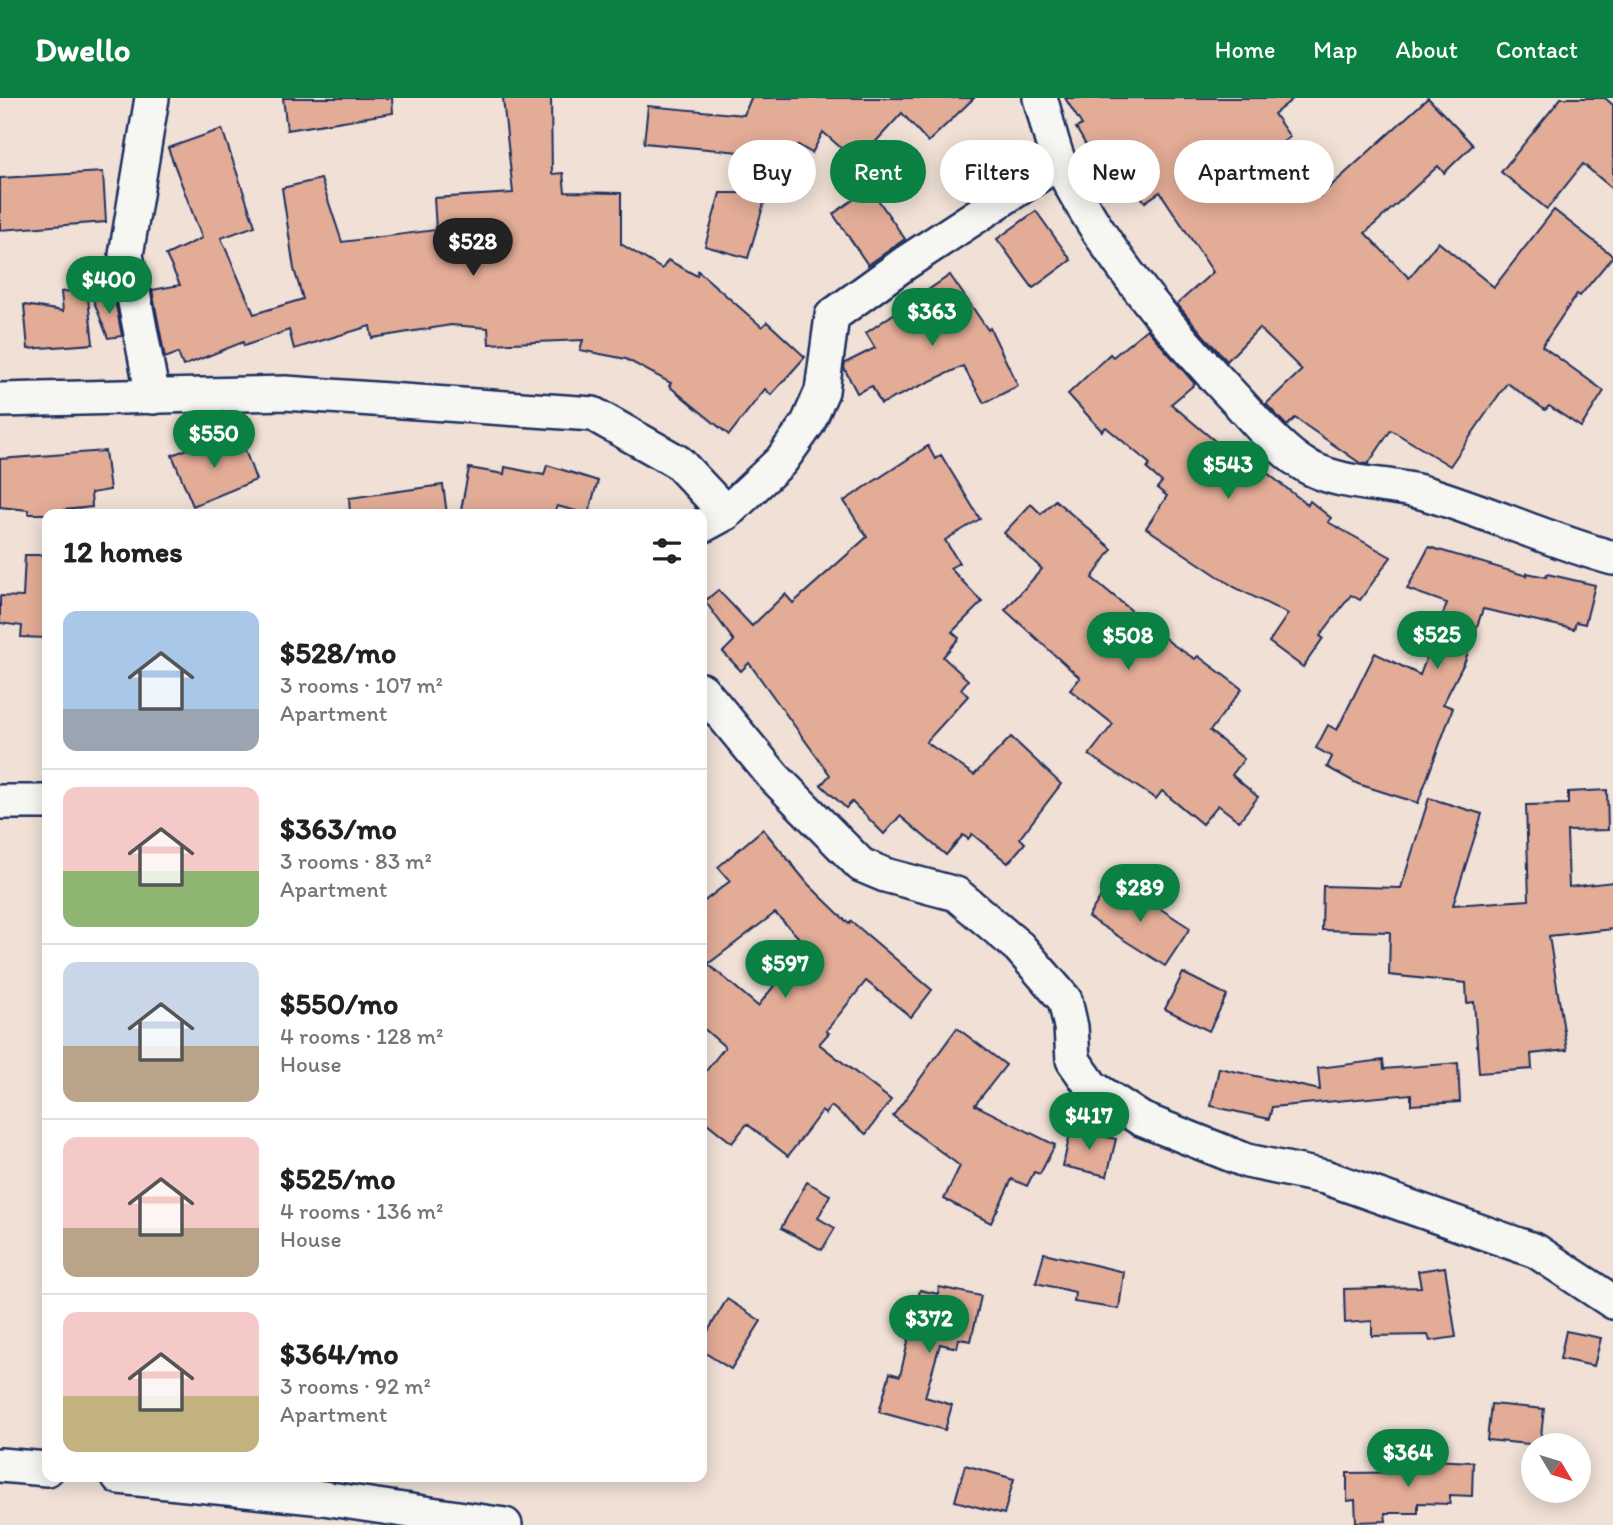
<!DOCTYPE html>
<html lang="en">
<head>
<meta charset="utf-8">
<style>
  :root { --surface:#fff; --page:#f2f2f2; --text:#222; --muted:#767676; --line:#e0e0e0; --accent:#0b8043 }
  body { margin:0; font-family:Itim,sans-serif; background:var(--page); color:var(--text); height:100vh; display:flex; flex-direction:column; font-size:26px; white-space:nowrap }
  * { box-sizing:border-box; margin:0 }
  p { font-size:23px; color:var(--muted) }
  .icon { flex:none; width:38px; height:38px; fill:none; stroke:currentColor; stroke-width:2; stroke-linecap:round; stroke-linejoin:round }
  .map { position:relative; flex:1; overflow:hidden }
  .panel { position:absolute; left:42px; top:411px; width:665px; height:973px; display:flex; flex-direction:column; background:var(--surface); border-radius:14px; box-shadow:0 4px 18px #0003 }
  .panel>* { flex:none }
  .top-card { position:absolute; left:728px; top:42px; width:665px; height:63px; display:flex; gap:14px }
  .needle { width:46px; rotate:128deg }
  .fabs { position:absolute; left:1521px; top:1335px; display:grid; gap:14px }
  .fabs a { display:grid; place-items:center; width:70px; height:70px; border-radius:50%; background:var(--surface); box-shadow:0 4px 18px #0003; font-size:35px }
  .price { position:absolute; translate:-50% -60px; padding:0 16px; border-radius:24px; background:var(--accent); color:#fff; font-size:23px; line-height:46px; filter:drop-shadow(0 2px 4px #0008) }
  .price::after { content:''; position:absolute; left:50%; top:42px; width:21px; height:16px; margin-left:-10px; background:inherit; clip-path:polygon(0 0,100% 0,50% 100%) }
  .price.current { background:#222; color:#fff }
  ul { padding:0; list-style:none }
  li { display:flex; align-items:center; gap:21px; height:175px; padding:0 21px }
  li+li { border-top:2px solid var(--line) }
  li span { display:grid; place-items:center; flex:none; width:196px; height:140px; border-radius:14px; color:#555 }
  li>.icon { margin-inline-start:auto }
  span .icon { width:84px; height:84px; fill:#fffc; stroke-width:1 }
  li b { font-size:30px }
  h2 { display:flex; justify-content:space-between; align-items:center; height:84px; padding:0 21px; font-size:30px }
  .tag { padding:0 24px; border-radius:32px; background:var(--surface); box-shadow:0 4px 18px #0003; font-size:24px; line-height:63px }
  .tag.current { background:var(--accent); color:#fff }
  header { display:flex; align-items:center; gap:42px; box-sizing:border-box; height:98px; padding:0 35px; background:var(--accent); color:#fff }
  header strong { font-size:33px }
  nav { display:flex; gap:38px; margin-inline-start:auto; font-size:24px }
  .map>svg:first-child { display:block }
  .building { fill:#e2ac96; stroke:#1b2f5e; stroke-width:2; fill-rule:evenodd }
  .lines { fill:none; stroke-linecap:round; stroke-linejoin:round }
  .minor-casing { stroke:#1b2f5e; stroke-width:38 }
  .minor { stroke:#f6f6f2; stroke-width:33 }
</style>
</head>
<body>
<header>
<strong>Dwello</strong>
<nav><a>Home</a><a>Map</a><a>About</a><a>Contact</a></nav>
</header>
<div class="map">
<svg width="1613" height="1427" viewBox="0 0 1613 1427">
  <rect width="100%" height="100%" fill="#f0e0d6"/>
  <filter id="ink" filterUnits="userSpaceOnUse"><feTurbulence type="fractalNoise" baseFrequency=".0143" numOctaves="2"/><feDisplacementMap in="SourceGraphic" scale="14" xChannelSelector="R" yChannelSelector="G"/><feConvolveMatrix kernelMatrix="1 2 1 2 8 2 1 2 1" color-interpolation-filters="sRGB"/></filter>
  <g filter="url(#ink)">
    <!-- building -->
    <g class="building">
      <path d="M283,0H392L393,15L287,32Z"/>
      <path d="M503,0H551L552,76L563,75L565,94L621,95V146L662,171L668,162L697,178L698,173L762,229L767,224L805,259L771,297L765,291L729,337L669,288L671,285L626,261L580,252L583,242L489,246L488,230L451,227L372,240L370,228L294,251L289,232L244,248L243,244L183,268L178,255L165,260L152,192L180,187L166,157L202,140L168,50L222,31L255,128L221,140L254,216L303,201L294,171L282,90L321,81L342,144L436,132L434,100L513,95Z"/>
      <path d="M751,0H974L928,44L902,15L857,64L823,34L812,55L798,47L792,59L644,45L648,8L744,17Z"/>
      <path d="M1065,0H1294L1274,16L1290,39L1283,44L1320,98L1428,0L1473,47L1444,75L1438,68L1365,135L1409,180L1438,144L1494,189L1554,112L1613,158L1580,198L1577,196L1542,248L1604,293L1581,329L1549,308L1545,312L1507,285L1450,368L1391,332L1368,366L1360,365L1295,320L1287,328L1266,306L1302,272L1259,230L1227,263L1204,238L1177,206L1213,174L1160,94L1145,104L1117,63L1101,73L1076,30L1082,27Z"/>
      <path d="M1561,0H1605L1613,7V91L1583,66L1547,111L1501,74Z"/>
      <path d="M103,74L106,124L0,132V80Z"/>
      <path d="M870,90L905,141L868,167L833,116Z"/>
      <path d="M720,95H767L748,160L705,148Z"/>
      <path d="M1036,113L1071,162L1033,190L997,141Z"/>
      <path d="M950,177L988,232L990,230L1018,288L984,305L963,268L881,306L872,288L857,295L844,270L845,265L875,250L866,235Z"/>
      <path d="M87,191L93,246L28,251L24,207L63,213L61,194Z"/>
      <path d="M114,197L122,238L108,240L93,201Z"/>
      <path d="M1147,231L1195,286L1171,306L1234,359L1239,353L1308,407L1310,403L1331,420L1328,424L1391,459L1360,502L1351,497L1320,538L1323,540L1303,569L1269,544L1288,516L1234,489L1146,430L1167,398L1157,390L1162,384L1147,371L1150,366L1106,329L1102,333L1068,296L1110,256L1113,259Z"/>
      <path d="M241,341L256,382L193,408L172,357L203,345L207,354Z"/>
      <path d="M928,348L935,361L941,357L980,421L945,442L959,465L950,470L982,504L952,534L959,540L943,559L968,582L961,591L968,598L926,644L974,677L1011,639L1061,686L1020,740L1025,745L1008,765L972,736L968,741L963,737L946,757L900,718L884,736L852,704L846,710L821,687L830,677L749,565L741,573L723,554L734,543L705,503L718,492L752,528L785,496L793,505L867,439L844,403Z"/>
      <path d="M105,353L110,392L91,395L92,409L64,412V416H29L28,412L0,409V361Z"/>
      <path d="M547,367L598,383L588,416L557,408L554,416H485L461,412L469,370L504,376L505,369L544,377Z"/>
      <path d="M443,387L447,416H350L349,400Z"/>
      <path d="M1055,402L1112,451L1092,480L1172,546L1195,561L1198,558L1242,591L1210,633L1244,661L1232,677L1258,699L1239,723L1218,707L1202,726L1162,693L1156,701L1089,657L1113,626L1070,592L1080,580L1005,512L1042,471L1004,435L1031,406L1041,416Z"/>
      <path d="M1429,449L1527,478V475L1546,479L1547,476L1595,487L1585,526L1576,524L1574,531L1483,511L1465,563L1443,606L1453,610L1418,705L1358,686L1327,669L1332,659L1316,650L1328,627L1337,632L1375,555L1420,577L1447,505L1407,491Z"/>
      <path d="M25,457H47V540L21,539L22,528L0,525V498L23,499Z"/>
      <path d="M1607,692L1608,732L1567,733L1569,789L1613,784V831L1549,838L1567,952L1531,956L1532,971L1479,975L1474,904L1467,905L1466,885L1389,877L1390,834L1322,832L1323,788L1401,790L1429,700L1482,716L1453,807L1529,802L1526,707L1568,706V694Z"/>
      <path d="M763,731L808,786L849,826L851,823L932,892L911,919L866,883L826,933L829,935L819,946L891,1002L866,1036L831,1008L825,1016L822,1013L788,1058L747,1026L732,1045L702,1021V978L725,949L702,929V805L730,783L718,769ZM775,815L806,847L758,908L708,866Z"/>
      <path d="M1108,787L1134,804L1139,797L1190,830L1165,868L1088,819Z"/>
      <path d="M1183,875L1227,897L1209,933L1165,911Z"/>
      <path d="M957,930L1006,967L975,1007L1055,1047L1040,1076L1034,1074L1027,1088L1012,1081L991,1125L944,1101L960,1068L893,1018Z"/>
      <path d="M1383,962L1384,971L1458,965L1460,1004L1411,1007V996L1272,1009L1269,1021L1211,1008L1219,970L1320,992L1318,970Z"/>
      <path d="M1071,1031L1116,1041L1107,1078L1063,1068Z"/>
      <path d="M807,1084L830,1097L818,1120L835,1130L822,1152L781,1130Z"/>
      <path d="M1044,1155L1124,1174L1119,1211L1074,1204L1075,1194L1036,1185Z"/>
      <path d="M1445,1169L1456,1239L1430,1243L1428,1237L1372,1238V1223L1345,1225L1344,1191L1421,1189L1418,1173Z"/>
      <path d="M939,1189L981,1198L971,1243L959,1241L957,1250L940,1246L925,1299L952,1307L945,1332L879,1314L890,1275L900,1278L920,1192L938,1196Z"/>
      <path d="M727,1201L761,1223L731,1271L702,1253V1243Z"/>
      <path d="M1566,1233L1601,1240L1594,1268L1560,1261Z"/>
      <path d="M1491,1306L1544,1311L1540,1347L1487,1342Z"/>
      <path d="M1431,1362L1473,1364L1472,1398L1450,1397V1406L1418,1405V1415H1385L1386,1423L1356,1424L1355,1402L1347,1403V1375L1430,1374Z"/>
      <path d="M965,1367L1014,1381L1004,1416L955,1403Z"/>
    </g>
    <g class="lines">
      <defs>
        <g id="minor">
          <path d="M152,0L126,157L153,299"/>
          <path d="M1040,0C1047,21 1051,46 1060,66C1104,156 1172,234 1240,306C1258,326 1287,359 1310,370C1348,389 1389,384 1428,396C1491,415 1550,443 1613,460"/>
          <path d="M0,302L285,295L593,316L678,364L726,415"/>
          <path d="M702,428L726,415L781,363L808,325L822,293L832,218L905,165L1059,64"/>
          <path d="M702,592L774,679L861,767L885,777L956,796L1019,849L1065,902L1071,929L1073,962L1092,989L1141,1021L1247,1063L1325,1079L1536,1153L1613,1204"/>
          <path d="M0,704H47"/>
          <path d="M0,1367L47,1371"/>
          <path d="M119,1379L323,1400L505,1427"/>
        </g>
      </defs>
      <!-- minor casing -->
      <use href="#minor" class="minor-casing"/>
      <!-- minor -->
      <use href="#minor" class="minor"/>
    </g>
  </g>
</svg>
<div class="fabs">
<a><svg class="needle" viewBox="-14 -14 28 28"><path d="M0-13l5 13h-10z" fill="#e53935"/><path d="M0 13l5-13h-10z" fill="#767676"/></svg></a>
</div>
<b class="price current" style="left:473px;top:180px">$528</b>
<b class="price" style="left:109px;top:218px">$400</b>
<b class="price" style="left:932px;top:250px">$363</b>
<b class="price" style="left:214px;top:372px">$550</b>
<b class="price" style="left:1228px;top:403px">$543</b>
<b class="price" style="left:1437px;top:573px">$525</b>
<b class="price" style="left:1128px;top:574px">$508</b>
<b class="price" style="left:1140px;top:826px">$289</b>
<b class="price" style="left:785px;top:902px">$597</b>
<b class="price" style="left:1089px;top:1054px">$417</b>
<b class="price" style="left:929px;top:1257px">$372</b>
<b class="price" style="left:1408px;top:1391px">$364</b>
<div class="top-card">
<a class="tag">Buy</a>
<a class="tag current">Rent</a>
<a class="tag">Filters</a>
<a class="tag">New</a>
<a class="tag">Apartment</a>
</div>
<section class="panel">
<h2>12 homes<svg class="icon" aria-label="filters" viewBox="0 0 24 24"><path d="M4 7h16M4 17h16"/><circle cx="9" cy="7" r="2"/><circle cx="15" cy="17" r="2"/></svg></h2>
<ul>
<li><span style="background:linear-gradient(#a9c7e8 70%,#9aa5b1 0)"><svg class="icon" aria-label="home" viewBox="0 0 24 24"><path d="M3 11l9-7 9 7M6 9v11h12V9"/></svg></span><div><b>$528/mo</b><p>3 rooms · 107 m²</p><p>Apartment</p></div></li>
<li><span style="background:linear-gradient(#f6c9c9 60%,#8fb573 0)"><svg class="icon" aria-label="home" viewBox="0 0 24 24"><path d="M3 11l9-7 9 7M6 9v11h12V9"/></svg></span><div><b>$363/mo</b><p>3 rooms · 83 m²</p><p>Apartment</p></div></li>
<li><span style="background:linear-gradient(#c9d6e8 60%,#b9a48a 0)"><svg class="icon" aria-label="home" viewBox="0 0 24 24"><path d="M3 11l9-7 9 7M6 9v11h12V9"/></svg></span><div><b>$550/mo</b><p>4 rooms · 128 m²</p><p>House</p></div></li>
<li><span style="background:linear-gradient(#f6c9c9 65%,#b9a48a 0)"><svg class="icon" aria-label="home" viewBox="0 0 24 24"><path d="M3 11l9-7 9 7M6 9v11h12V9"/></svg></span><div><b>$525/mo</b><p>4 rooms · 136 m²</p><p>House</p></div></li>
<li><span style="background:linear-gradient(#f6c9c9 60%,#c2b280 0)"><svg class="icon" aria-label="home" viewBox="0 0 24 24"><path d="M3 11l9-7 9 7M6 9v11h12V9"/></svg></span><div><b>$364/mo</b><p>3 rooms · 92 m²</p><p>Apartment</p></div></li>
</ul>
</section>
</div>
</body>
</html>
